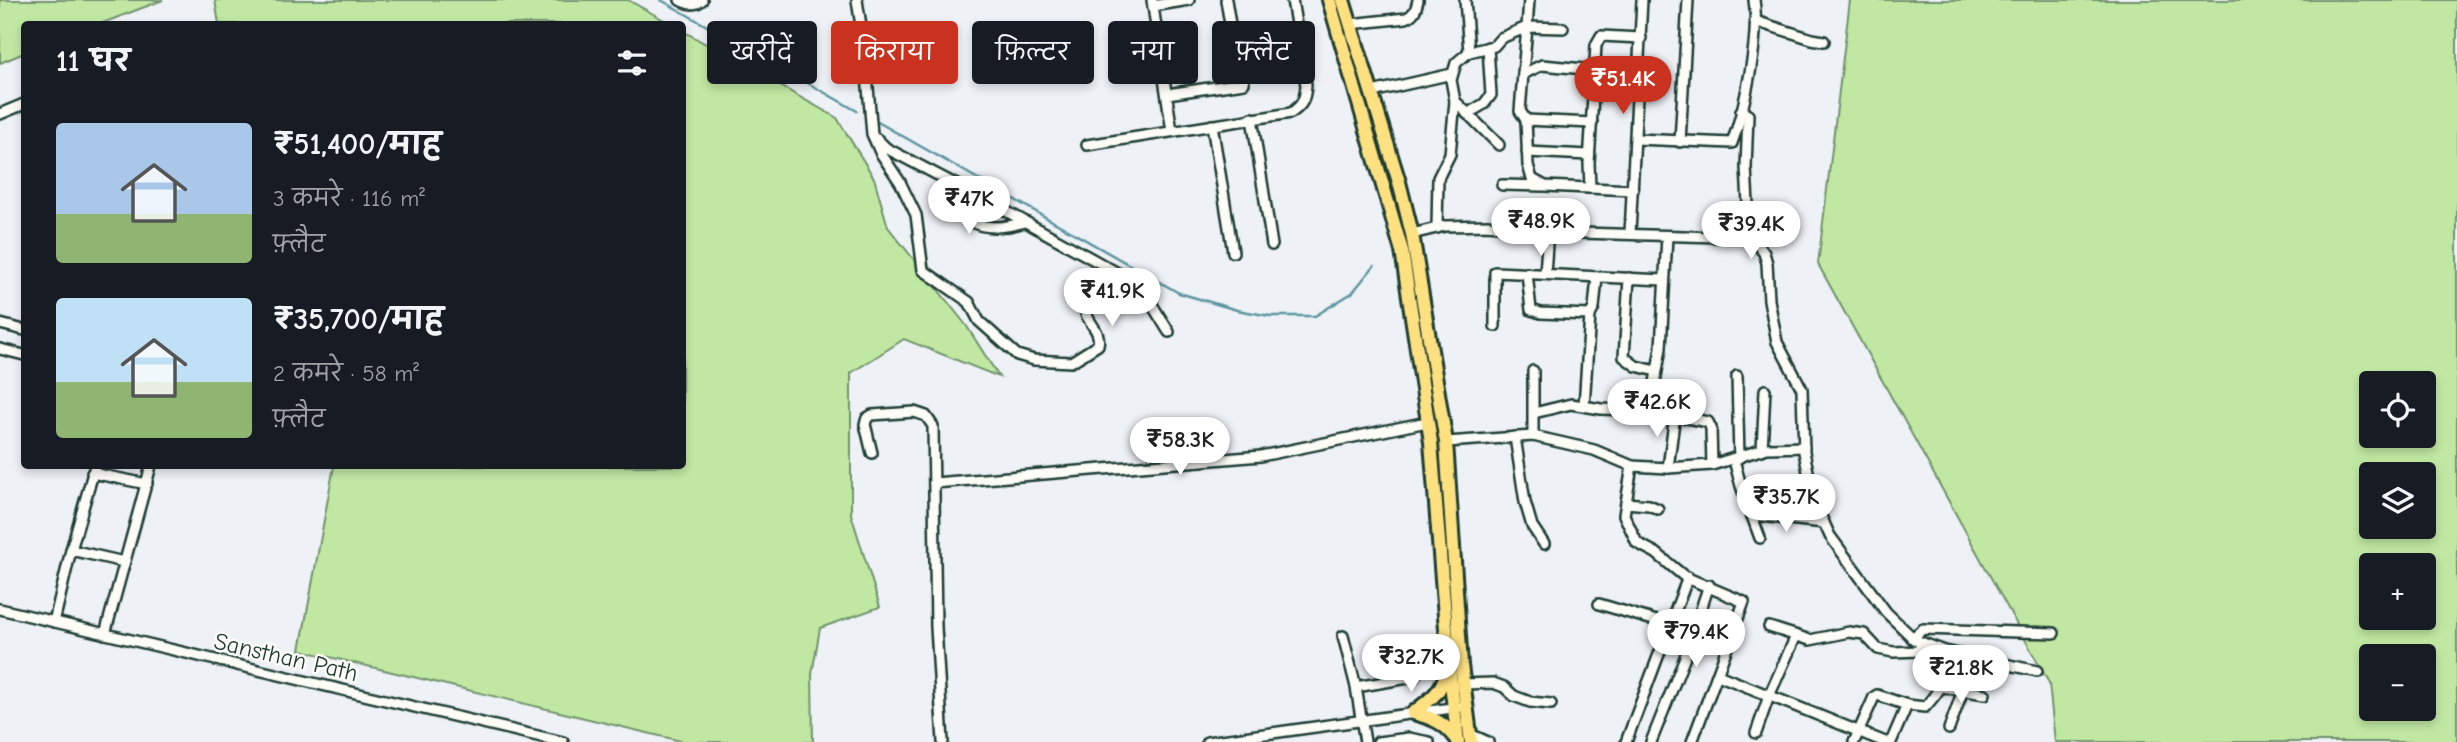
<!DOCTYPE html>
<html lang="hi">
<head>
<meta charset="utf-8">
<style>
  :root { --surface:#171b24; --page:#242831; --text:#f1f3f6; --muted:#9ea1a6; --accent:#c8321e }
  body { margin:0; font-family:"Comic Neue","Playpen Sans Deva",sans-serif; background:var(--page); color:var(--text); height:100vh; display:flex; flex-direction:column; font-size:26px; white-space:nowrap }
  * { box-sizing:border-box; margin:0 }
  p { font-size:23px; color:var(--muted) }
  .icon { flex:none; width:38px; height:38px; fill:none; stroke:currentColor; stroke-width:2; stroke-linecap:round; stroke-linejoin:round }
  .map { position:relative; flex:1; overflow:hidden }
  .drawer { position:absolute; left:21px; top:21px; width:665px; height:448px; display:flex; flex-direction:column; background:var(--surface); border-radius:7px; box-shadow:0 4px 10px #0003 }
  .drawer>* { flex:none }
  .banner { position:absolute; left:707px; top:21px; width:665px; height:63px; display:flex; gap:14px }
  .tools { position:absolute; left:2359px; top:371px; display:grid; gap:14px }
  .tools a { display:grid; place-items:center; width:77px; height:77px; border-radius:7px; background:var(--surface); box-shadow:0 4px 10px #0003; font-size:35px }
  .price { position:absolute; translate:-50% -60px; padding:0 16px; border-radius:24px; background:#fff; color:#222; font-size:23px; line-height:46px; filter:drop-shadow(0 2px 4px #0008) }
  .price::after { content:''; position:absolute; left:50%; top:42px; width:21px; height:16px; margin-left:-10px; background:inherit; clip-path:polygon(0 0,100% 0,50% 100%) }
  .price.selected { background:var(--accent); color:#fff }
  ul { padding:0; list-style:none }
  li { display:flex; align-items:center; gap:21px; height:175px; padding:0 35px }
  li span { display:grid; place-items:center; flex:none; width:196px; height:140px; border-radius:7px; color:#555 }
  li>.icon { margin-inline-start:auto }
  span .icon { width:84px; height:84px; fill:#fffc; stroke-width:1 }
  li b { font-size:30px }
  h2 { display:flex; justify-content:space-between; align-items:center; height:84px; padding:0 35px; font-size:30px }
  .chip { padding:0 24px; border-radius:7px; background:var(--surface); box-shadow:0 4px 10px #0003; font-size:24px; line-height:63px }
  .chip.selected { background:var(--accent); color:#fff }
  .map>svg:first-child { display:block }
  .green { fill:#c1e8a3; stroke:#70926c; stroke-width:2; fill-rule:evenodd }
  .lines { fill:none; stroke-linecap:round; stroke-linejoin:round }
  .stream { stroke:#5d969f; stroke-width:2.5 }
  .minor-casing { stroke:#1f3d34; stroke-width:14 }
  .major-casing { stroke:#1f3d34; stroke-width:18 }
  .minor { stroke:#fdfcf7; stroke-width:9 }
  .major { stroke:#fde080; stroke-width:12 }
  .labels { text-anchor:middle; stroke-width:5; stroke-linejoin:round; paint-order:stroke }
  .street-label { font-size:24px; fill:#1f3d34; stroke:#fdfcf7 }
</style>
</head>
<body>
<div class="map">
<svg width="2457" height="742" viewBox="0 0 2457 742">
  <rect width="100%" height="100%" fill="#eef1f6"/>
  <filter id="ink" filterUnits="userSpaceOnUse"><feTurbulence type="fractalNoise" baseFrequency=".0143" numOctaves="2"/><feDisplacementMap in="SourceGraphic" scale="14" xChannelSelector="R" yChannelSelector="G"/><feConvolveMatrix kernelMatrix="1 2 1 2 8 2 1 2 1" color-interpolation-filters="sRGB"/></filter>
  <g filter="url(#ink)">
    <!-- green -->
    <g class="green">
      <path d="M0,0H163L100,24H24V53L0,63Z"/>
      <path d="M215,0H628L671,24H219Z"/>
      <path d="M1850,0H2457V742H2055L2049,683L1818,264ZM2371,383H2424V436H2371ZM2371,474H2424V527H2371ZM2371,565H2424V618H2371ZM2371,656H2424V709H2371Z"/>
      <path d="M683,31L837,118L874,178L888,227L966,325L999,377L904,339L851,373V514L880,607L820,628L812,674L813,742H685L300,650L334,466H682Z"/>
    </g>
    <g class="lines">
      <!-- stream -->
      <g class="stream">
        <path d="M661,0L857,111"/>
        <path d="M876,121L1179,293L1237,310L1270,316H1315L1352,293L1374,266"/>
      </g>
      <defs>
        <g id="minor">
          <path d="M680,0C687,4 695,6 702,0"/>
          <path d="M857,0L865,52L872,134L880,152L900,182L916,215L923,270L969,302L979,321L1017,355L1034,360L1071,362L1098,345C1102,329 1084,321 1084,305L1105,282L1110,269"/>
          <path d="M1152,0L1172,131"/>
          <path d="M1226,0L1230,24"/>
          <path d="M1465,0L1469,52"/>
          <path d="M1153,6L1189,0"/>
          <path d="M1755,21L1812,39L1824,41"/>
          <path d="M1350,24L1406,18C1415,14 1416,9 1418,0"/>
          <path d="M1523,74L1527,27L1563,28"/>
          <path d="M1372,92L1452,74"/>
          <path d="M1167,94L1244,83L1237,49"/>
          <path d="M1741,111L1748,115L1746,167L1749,222L1753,238L1764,253L1767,263L1769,300L1777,342L1802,389L1804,452L1814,501L1830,536L1886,612L1915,640L1945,651L2037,671"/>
          <path d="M0,114L24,104"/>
          <path d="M1467,114L1484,104L1491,95L1488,47"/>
          <path d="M1252,118L1272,245"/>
          <path d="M1526,120L1520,111L1523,74L1542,65L1595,70"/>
          <path d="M1592,123L1526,120L1528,165L1532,179L1545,186L1633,190"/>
          <path d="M1212,125L1233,252"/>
          <path d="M877,139L886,148L995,205L1123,276L1146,295L1169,332"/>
          <path d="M1636,139L1732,143C1745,108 1760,37 1754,0"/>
          <path d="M1680,142L1688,0"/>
          <path d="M1087,145L1291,113C1303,105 1305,99 1306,85L1292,0"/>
          <path d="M1499,145L1455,101L1451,80L1456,63L1469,52L1494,46L1501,38L1527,27L1529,0"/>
          <path d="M1527,152L1589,155"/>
          <path d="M956,184C957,194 957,204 962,212C973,232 1006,228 1024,222"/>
          <path d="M1502,185L1542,186"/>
          <path d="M1590,188L1589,163L1596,45L1601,36L1641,38"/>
          <path d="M1437,228L1438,178L1450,154L1455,101"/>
          <path d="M1630,233L1642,0"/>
          <path d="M1412,234L1445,226L1487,225L1580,233L1753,238"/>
          <path d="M1527,273L1531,310L1541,313L1590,315L1594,308L1597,277"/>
          <path d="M1545,274L1548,230"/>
          <path d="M1629,278L1624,357L1636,366L1656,371"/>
          <path d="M0,324L24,330"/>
          <path d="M1495,326V272L1664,280"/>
          <path d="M0,349L24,355"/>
          <path d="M1737,376L1739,458"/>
          <path d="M1584,406L1590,315"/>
          <path d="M1650,411L1661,348L1667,236"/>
          <path d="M1534,413L1571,404L1601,409L1650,411L1708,422L1711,428L1712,465"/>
          <path d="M1533,436V371"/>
          <path d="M1515,437L1525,502L1532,526L1544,544"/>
          <path d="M1446,442L1533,436L1594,450L1632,466L1668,468L1712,465L1767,448L1804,447"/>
          <path d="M1762,450L1765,390"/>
          <path d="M872,453L865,424L867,418L872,415L914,412L926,416L933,426L936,627L943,742"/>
          <path d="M1734,460L1741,486L1760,538"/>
          <path d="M1632,466L1624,515L1637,543L1656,553L1685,577L1744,602L1692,742"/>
          <path d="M1668,468L1675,414"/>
          <path d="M92,473L147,484"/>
          <path d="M934,483L1261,456L1427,422"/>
          <path d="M1626,503L1649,505L1658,509"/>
          <path d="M1751,515L1824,523"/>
          <path d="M71,550L124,562"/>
          <path d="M1599,604L1670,625"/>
          <path d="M0,609L563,742"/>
          <path d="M54,622L71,550L95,466"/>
          <path d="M1769,627L1810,640L1849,632L1864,634L1878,649L1893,652L1920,651"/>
          <path d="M105,634L151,466"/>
          <path d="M1343,636L1356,687L1365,742"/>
          <path d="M1912,638L1923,629L2054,633"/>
          <path d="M1718,675L1885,742"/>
          <path d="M1463,684L1493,683L1504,687L1514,696L1530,702L1551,704"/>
          <path d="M1356,687L1414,677L1418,670L1416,655"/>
          <path d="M1942,687L1985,694"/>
          <path d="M1949,729L1963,690"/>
          <path d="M1756,733L1769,696L1796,636"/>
          <path d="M1470,734L1488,742"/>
          <path d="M1207,742L1459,707"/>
          <path d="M1378,742L1409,738L1429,742"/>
          <path d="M1626,742L1688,577"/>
          <path d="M1651,742L1685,657L1709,585"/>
          <path d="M1854,742L1874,697L1877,695L1907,705L1925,707C1948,681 1951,672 1920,651V642"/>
          <path d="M1891,742L1907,705"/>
        </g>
        <g id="major">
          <path d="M1329,0L1402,251L1431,442L1449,666L1458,742"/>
          <path d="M1343,0L1399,182L1412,234L1446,442L1461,665L1471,742"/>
          <path d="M1413,713C1431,699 1440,694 1447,672"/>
          <path d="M1413,713C1432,718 1444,722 1456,738"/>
        </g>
      </defs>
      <!-- minor casing -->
      <use href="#minor" class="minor-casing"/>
      <!-- major casing -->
      <use href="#major" class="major-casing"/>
      <!-- minor -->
      <use href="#minor" class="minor"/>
      <!-- major -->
      <use href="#major" class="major"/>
    </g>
  </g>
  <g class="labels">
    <!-- street labels -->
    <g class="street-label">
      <text transform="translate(286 657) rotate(13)" y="8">Sansthan Path</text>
    </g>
  </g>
</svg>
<div class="tools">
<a><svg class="icon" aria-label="locate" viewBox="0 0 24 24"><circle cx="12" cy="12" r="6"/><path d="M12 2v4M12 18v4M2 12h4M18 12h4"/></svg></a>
<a><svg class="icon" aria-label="layers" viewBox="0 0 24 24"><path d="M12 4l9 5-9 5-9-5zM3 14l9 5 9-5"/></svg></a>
<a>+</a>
<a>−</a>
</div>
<b class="price selected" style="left:1623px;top:116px">₹51.4K</b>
<b class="price" style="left:969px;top:236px">₹47K</b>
<b class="price" style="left:1541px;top:258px">₹48.9K</b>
<b class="price" style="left:1751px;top:261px">₹39.4K</b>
<b class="price" style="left:1112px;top:328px">₹41.9K</b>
<b class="price" style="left:1657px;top:439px">₹42.6K</b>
<b class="price" style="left:1180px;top:477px">₹58.3K</b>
<b class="price" style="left:1786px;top:534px">₹35.7K</b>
<b class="price" style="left:1696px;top:669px">₹79.4K</b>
<b class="price" style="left:1411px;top:694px">₹32.7K</b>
<b class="price" style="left:1961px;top:705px">₹21.8K</b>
<div class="banner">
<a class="chip">खरीदें</a>
<a class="chip selected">किराया</a>
<a class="chip">फ़िल्टर</a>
<a class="chip">नया</a>
<a class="chip">फ़्लैट</a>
</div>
<section class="drawer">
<h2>11 घर<svg class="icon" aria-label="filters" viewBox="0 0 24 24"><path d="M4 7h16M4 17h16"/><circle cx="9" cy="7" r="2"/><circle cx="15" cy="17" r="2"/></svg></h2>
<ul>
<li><span style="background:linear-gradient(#a9c7e8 65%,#8fb573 0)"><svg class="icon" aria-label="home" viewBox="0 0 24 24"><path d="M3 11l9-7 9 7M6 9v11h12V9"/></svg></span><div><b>₹51,400/माह</b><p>3 कमरे · 116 m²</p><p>फ़्लैट</p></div></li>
<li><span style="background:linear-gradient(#bfe0f5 60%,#8fb573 0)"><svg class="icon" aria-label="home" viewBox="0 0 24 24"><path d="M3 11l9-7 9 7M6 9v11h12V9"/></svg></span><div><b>₹35,700/माह</b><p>2 कमरे · 58 m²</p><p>फ़्लैट</p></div></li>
</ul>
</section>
</div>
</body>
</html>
